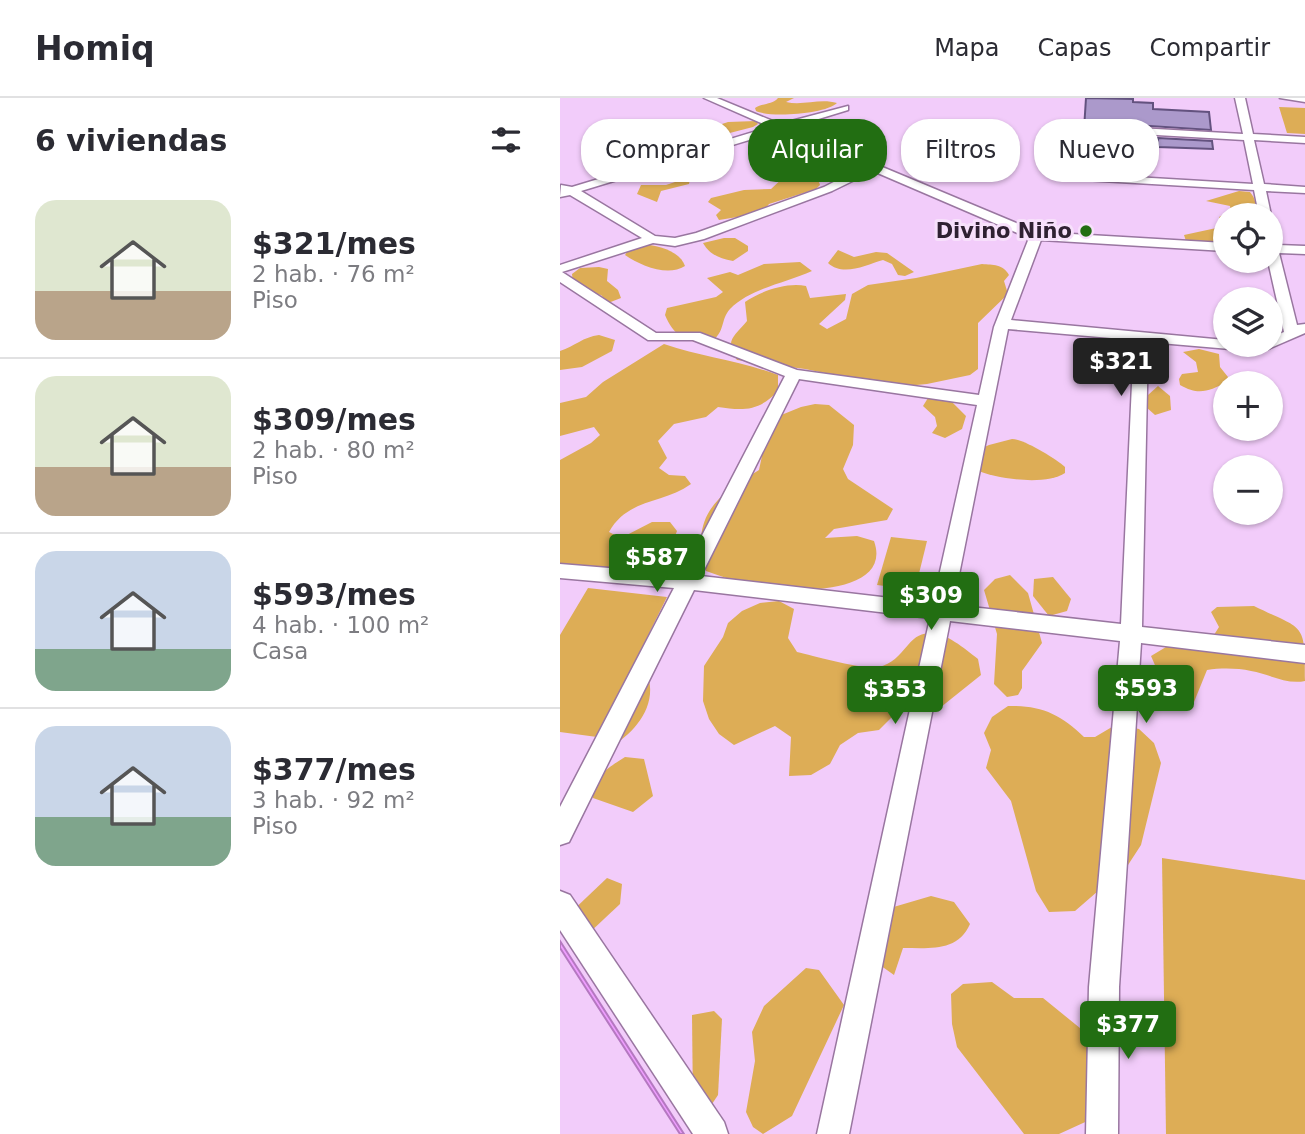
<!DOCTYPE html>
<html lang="es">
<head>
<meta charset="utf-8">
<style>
  :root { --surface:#fff; --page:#f7f7f7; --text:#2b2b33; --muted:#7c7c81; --line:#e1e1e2; --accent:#226e12 }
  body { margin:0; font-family:"DejaVu Sans",sans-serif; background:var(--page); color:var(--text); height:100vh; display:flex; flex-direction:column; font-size:26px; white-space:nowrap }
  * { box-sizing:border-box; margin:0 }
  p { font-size:23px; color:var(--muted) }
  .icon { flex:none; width:38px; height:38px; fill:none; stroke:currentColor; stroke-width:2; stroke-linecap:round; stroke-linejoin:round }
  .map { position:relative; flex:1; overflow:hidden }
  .drawer { display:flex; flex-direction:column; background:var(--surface); width:560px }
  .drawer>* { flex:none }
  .guide { position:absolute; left:21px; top:21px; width:618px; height:63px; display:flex; gap:14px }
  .controls { position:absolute; left:653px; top:105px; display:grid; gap:14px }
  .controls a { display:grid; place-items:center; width:70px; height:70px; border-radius:50%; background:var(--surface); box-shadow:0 2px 5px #0004; font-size:35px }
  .price { position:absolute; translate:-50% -60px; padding:0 16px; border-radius:7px; background:var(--accent); color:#fff; font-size:23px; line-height:46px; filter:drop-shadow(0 2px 4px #0008) }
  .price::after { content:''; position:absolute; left:50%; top:42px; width:21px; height:16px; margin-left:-10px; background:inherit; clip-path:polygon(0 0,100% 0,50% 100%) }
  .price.active { background:#222; color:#fff }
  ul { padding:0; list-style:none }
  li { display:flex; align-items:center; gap:21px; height:175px; padding:0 35px }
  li+li { border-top:2px solid var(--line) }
  li span { display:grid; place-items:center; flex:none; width:196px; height:140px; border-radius:21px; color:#555 }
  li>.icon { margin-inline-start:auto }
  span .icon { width:84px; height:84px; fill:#fffc; stroke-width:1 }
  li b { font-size:30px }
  h2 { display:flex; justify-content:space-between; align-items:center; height:84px; padding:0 35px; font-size:30px }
  .pill { padding:0 24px; border-radius:28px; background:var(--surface); box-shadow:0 2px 5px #0004; font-size:24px; line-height:63px }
  .pill.active { background:var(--accent); color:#fff }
  header { display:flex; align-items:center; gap:42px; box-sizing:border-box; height:98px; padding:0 35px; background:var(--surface); border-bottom:2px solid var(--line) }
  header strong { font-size:33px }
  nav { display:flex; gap:38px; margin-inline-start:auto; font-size:24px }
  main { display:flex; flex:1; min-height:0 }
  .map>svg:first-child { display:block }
  .green { fill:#ddad56 }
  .water { fill:#ee9dfe; stroke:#b578c1; stroke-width:2 }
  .building { fill:#ab99cb; stroke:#63527f; stroke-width:2 }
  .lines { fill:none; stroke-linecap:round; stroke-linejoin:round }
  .minor-casing { stroke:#9976a0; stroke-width:3 }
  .minor { fill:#fff; fill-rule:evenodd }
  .poi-dot { fill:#226e12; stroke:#f7e0fb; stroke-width:2.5 }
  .labels { text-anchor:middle; stroke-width:6; stroke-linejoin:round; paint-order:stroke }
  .far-poi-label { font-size:21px; font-weight:bold; fill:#2f2132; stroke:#f7e0fb; text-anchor:end }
</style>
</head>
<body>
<header>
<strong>Homiq</strong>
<nav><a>Mapa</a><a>Capas</a><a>Compartir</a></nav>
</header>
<main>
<section class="drawer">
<h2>6 viviendas<svg class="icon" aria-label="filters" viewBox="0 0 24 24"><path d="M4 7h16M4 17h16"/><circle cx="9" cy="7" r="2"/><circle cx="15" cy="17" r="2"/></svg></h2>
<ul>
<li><span style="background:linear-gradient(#dfe7d0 65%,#b9a48a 0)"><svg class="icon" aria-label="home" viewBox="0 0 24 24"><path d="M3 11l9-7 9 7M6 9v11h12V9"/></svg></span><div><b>$321/mes</b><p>2 hab. · 76 m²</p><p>Piso</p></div></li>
<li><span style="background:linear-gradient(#dfe7d0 65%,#b9a48a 0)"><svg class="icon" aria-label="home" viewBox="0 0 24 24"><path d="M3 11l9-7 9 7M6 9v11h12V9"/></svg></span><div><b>$309/mes</b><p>2 hab. · 80 m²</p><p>Piso</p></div></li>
<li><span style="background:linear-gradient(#c9d6e8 70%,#7fa58c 0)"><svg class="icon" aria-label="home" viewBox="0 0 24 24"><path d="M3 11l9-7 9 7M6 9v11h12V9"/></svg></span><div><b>$593/mes</b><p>4 hab. · 100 m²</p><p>Casa</p></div></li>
<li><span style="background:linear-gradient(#c9d6e8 65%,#7fa58c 0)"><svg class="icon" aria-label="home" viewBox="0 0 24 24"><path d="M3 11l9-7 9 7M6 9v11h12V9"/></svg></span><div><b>$377/mes</b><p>3 hab. · 92 m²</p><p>Piso</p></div></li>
</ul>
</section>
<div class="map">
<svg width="745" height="1036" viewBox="0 0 745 1036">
  <rect width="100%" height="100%" fill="#f2ccfa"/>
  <!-- green -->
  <g class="green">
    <path d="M218,0H234L226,4C243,8 260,0 277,5C266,16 210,20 196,13L195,10C202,5 212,7 218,0Z"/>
    <path d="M719,9L745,10V36L727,35Z"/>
    <path d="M196,23L198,26L193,29L162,37L143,38L138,34L168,24Z"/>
    <path d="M118,31L123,33L120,40L76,50L54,45L62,40Z"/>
    <path d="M237,33L245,36L235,46L268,49L273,52L269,57L246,55L235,64L217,59L231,48L222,51V44L206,42L201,34Z"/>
    <path d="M237,72L267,78L258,81L260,87L256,91L209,106L202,115L159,122L156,117L161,112L148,104L151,100L184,92L211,91L226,77Z"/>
    <path d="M127,80L130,81L129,86L101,93L97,104L77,96L81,87H106Z"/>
    <path d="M679,93L690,94C696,101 697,108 694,117H665V151L626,143L624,137L661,129L659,119L671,113L670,108L646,103Z"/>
    <path d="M164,140H175L188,148V153L173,163C159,160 150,157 143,145Z"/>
    <path d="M84,146C99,148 120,153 125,168C108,179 81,168 65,157L69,151Z"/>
    <path d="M278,152L294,159L316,154L327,155L354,174L345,178L338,177L332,166L323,162C306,167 283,179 268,165Z"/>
    <path d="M240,164L252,173C226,185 191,190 170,211C160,222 166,233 151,244C128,246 114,239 105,217L107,210L156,199L163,194L147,180L170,174L178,177L204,166Z"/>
    <path d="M422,166C433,167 443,166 449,177L444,183L448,196L418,225V271L410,277L367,286L335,289L245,271L177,262C164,242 174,239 187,223L185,204C201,193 227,184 246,188L250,200L286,196L285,202L259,226L267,231L286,221L292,196L308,187L356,180Z"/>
    <path d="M39,169L48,171L47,183L58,192L61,200L48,205L41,197L14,193L12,176L20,170Z"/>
    <path d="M39,237L55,242L52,253L22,269L0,272V253C15,248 23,239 39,237Z"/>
    <path d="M104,246C142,259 181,263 218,277V293C199,313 184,313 158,309L146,319L114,326L98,343L107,360L99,370L109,377L125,378L131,386C103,406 68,400 49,434L61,440L92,424H110L117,433L112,446L67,474L0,468V362L31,345L40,337L34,329L0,338V305L26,299L43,284Z"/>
    <path d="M639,251L659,256L660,269L668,279L667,284C649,293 639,298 620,287L619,281L622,276L638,274L636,264L623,254Z"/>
    <path d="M598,288L610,298L611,312L595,317L586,309L588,297Z"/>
    <path d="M368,300L391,303L406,318L402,331L385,340L372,335L377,328L375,319L363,308Z"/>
    <path d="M255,306L269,307L294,327L293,347L283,371L288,381L333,411L327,422L274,431L265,440L297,438L314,443C334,499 225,495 193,488C177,484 161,478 146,473C146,462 140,451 141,440C144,404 171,390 199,372L203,353L204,324L241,309Z"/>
    <path d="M452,341C464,341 496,361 505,369V375C486,388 436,381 416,372L411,355L429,347Z"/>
    <path d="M331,439L367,443L355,492L317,487Z"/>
    <path d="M450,477L468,495L482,545L462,573V590L458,597L447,599L434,586L437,536L424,492L435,481Z"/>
    <path d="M493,479L511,501L507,513L489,518L473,498L474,481Z"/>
    <path d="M28,490L107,499L61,592L89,582C95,608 77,631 57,645L37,639L0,634V537Z"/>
    <path d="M219,503L234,511L228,540L237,554C255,558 302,572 318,569C333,566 338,558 348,547C370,520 397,545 418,561L421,577L376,613L347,604L319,632L298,635L280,647L270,666L251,677L229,678L231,639L215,628L174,647L159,636L149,621L143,603L144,568L163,539L168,525L182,513L200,505Z"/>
    <path d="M694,508C745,533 745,523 745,583C727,587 709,576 691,573C677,570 661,570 647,572L634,604C608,604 600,578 591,558L606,549L652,540L659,529L651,514L657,509Z"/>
    <path d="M448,608C480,607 501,616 524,639H535L557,626L579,631L594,645L601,665L581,747L568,767L515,813L489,814L476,793L451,703L426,670L431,652L424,635L432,619Z"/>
    <path d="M65,659L84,661L93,698L73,714L33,700C31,680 49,669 65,659Z"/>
    <path d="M602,760L745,782V1036H606Z"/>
    <path d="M47,780L62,786L60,806L28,836L7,818Z"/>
    <path d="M371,798L394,804L410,826C398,854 369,850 343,850L334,877L317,865L320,813Z"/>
    <path d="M246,870L259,872L284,907L232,1018L203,1036L193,1029L186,1014L195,963L192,934L204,908Z"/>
    <path d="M432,884L454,900H483L531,939L534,1020L499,1036H464L397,949L392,926L391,896L403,886Z"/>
    <path d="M154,913L162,921L158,997L144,1018L133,1008L132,917Z"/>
  </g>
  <!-- water -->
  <path class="water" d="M0,843L124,1036H120L0,850Z"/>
  <!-- building -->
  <g class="building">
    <path d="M526,0L573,1V4L593,5V11L649,14L651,32L544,25L537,32L549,37V48L523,47Z"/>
    <path d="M598,40L652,43L653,51L598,49Z"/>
  </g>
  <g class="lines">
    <defs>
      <g id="minor">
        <path d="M144,0H157L220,26L288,8V12L229,30L478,134L665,145V153L481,142L451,222L665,242V247H710V240L724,234L708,163H710V138L714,139L718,147L745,148V156L719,155L737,227L745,226V235L708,251H670L588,244L582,529L745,547V565L581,545L559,889L558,1036H526L529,889L560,543L390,523L289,1036H257L370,520L134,492L9,744L0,747V709L114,490L0,480V466L122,476L225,278L133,242H88L0,184V167L82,140L10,97L0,99L1,87L12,89L210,29ZM219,33L303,69L264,89L136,135L115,140L95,138L21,93ZM313,73L469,140L434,229L419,297L237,272L140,235H96L2,174L93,145L115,148L144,141L272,93ZM448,231L574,242L561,526L393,507ZM239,281L417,307L373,505L141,478Z"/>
        <path d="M675,0H685L693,36L745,39V45L694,42L704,86L745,89V95L706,93L711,117L710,118L699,117L694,92L507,81L501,78L507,75L693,86L684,42L544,34L539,31L544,28L683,36Z"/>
        <path d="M720,0H745V4Z"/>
        <path d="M0,793L10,797L164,1024L168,1036H133L0,832Z"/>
      </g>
    </defs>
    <!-- minor casing -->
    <use href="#minor" class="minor-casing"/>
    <!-- minor -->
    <use href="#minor" class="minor"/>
  </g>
  <!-- markers -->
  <circle class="poi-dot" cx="526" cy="133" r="7"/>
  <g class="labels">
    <!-- far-poi labels -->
    <g class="far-poi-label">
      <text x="512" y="140">Divino Niño</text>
    </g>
  </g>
</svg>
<div class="controls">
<a><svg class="icon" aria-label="locate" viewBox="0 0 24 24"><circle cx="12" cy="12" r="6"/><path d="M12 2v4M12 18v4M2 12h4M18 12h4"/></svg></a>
<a><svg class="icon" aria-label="layers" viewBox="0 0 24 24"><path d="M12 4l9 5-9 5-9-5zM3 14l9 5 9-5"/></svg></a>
<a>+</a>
<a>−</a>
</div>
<b class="price active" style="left:561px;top:300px">$321</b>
<b class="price" style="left:97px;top:496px">$587</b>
<b class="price" style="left:371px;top:534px">$309</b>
<b class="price" style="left:586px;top:627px">$593</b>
<b class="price" style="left:335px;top:628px">$353</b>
<b class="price" style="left:568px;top:963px">$377</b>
<div class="guide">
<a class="pill">Comprar</a>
<a class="pill active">Alquilar</a>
<a class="pill">Filtros</a>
<a class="pill">Nuevo</a>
</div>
</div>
</main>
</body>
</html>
